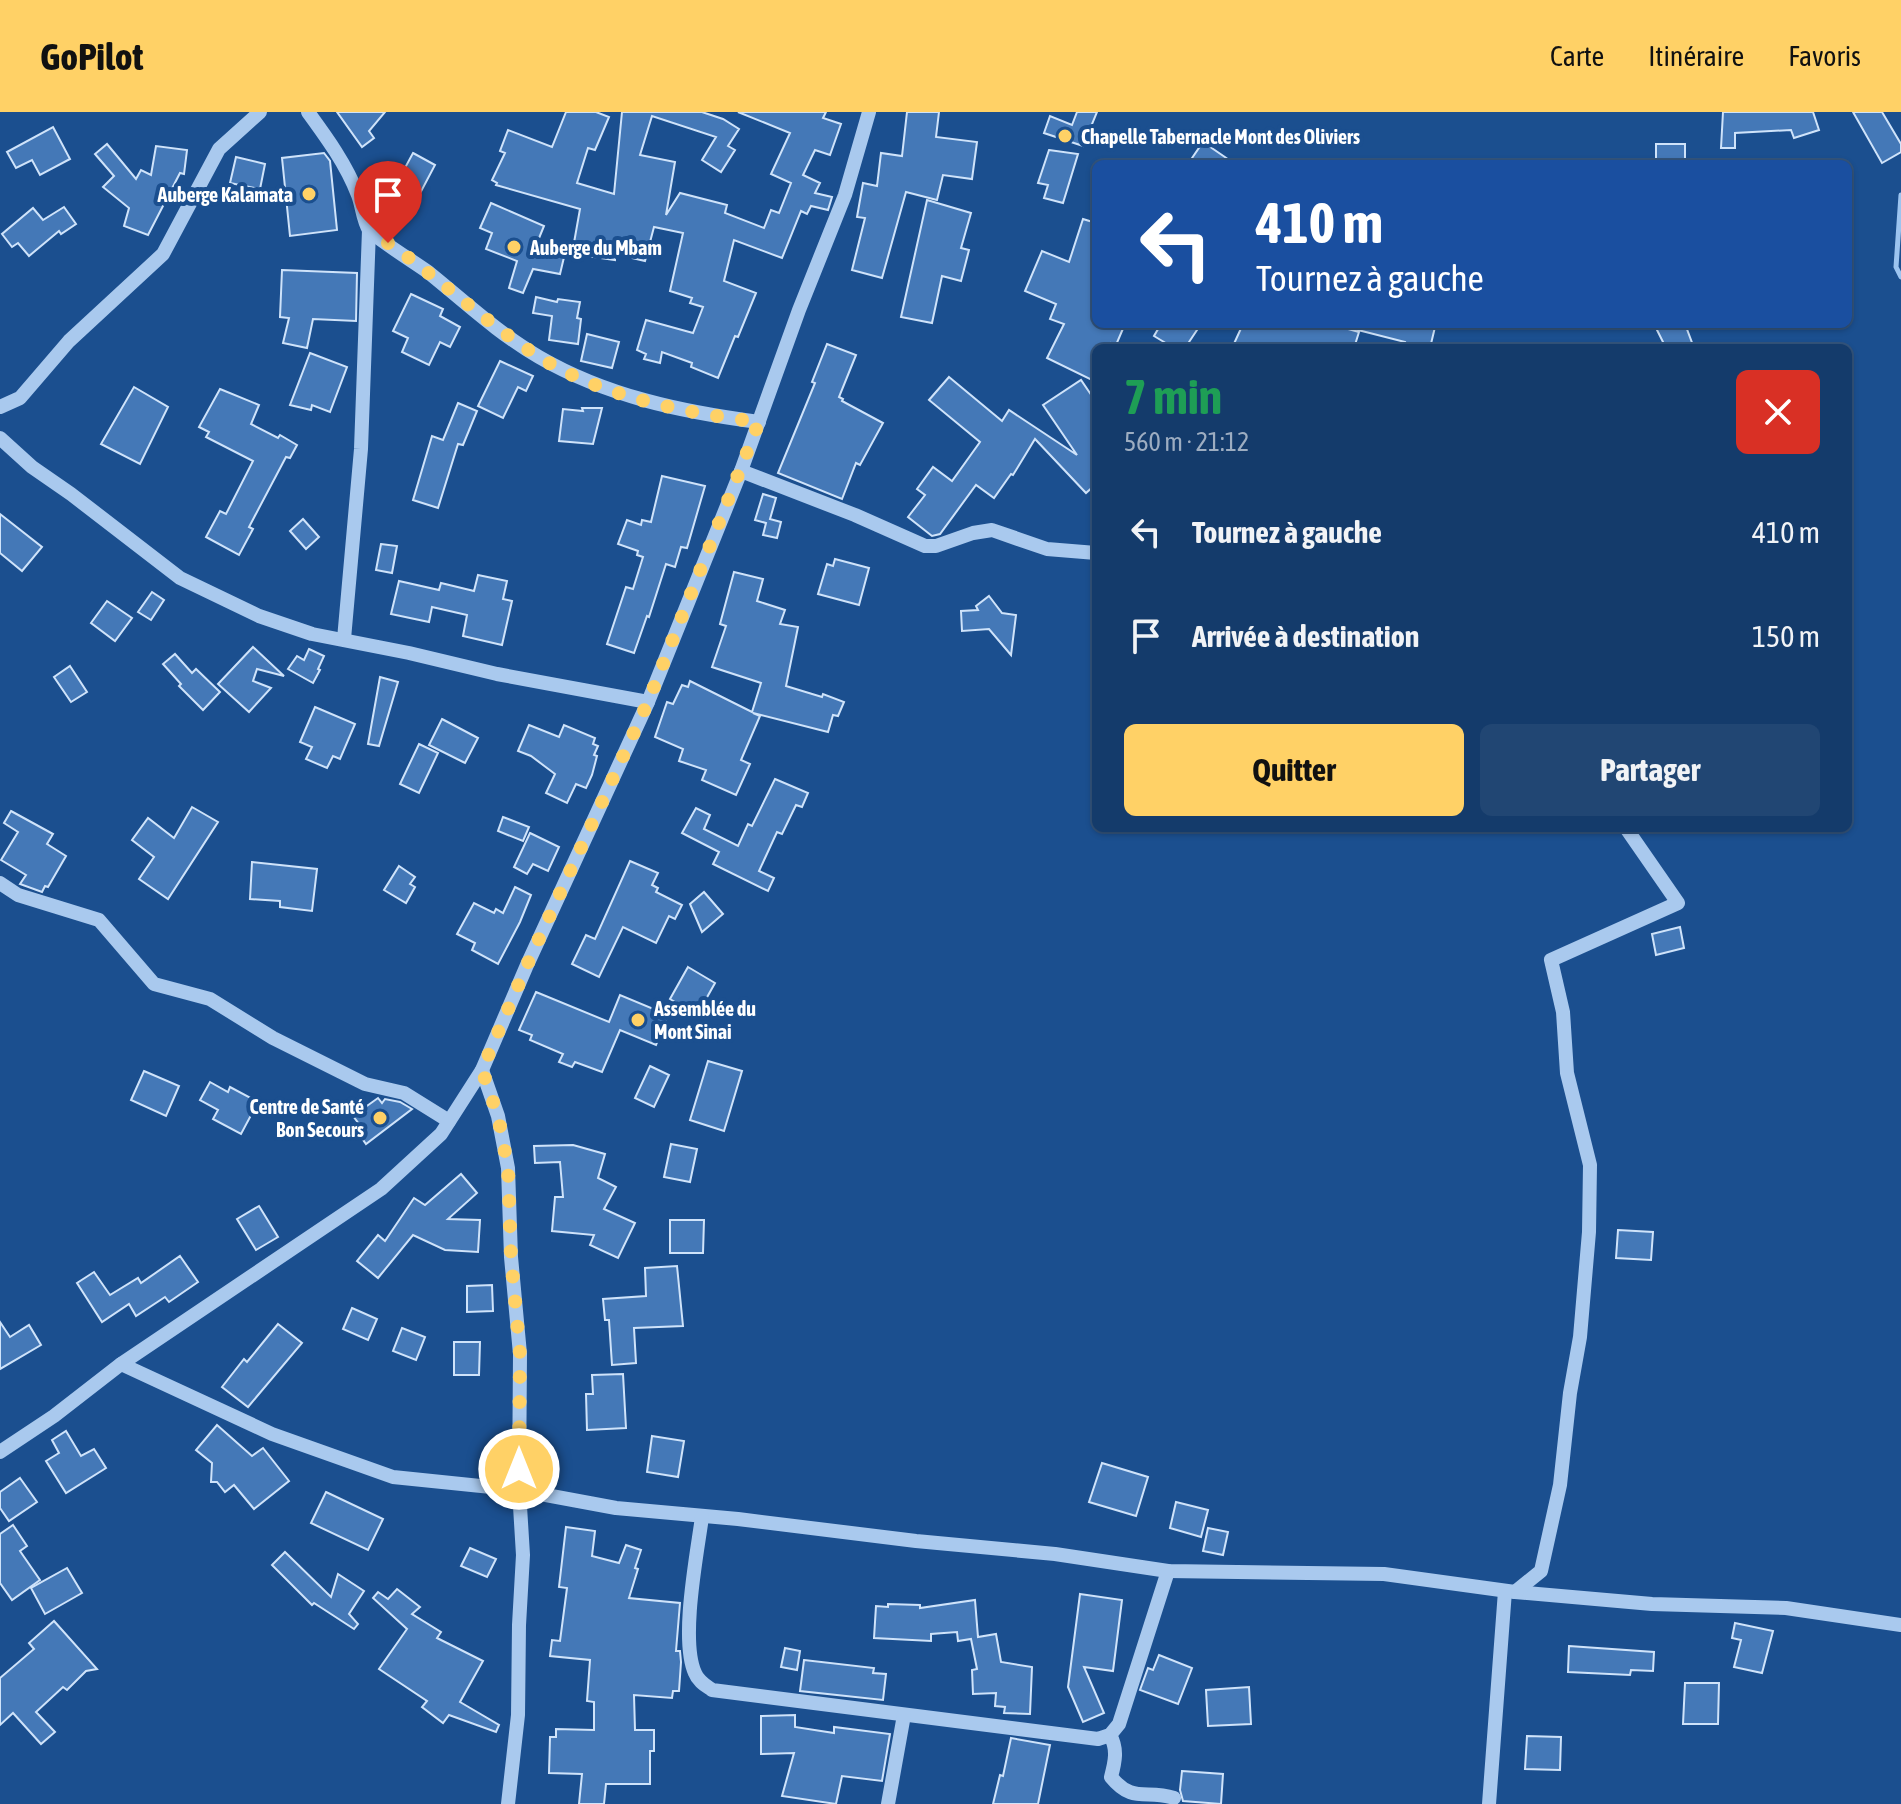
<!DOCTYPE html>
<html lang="fr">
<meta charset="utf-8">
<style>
:root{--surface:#143b6b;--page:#214673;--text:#f1f3f6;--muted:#9dadc1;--line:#33557e;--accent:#ffd166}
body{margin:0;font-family:"Asap Condensed",sans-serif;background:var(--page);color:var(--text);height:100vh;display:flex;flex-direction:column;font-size:30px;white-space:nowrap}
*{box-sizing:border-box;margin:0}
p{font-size:26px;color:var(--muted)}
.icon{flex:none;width:44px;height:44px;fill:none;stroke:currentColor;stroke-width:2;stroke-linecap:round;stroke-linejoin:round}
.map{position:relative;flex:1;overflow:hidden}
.side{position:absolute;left:1092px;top:232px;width:760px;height:488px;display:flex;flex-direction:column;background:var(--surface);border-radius:12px;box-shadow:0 2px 6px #0004,0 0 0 2px var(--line)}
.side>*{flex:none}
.hud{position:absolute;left:1092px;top:48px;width:760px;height:168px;border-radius:12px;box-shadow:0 2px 6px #0004,0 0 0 2px var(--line);background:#1a4fa0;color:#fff;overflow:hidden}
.pin{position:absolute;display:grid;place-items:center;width:68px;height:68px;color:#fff;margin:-82px -34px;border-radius:50% 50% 50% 0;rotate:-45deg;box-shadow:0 0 8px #0007}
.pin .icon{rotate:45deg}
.me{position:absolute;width:88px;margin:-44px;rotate:0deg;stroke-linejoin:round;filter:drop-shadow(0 0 6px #0008)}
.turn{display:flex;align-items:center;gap:28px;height:168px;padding:0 32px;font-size:36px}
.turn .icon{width:104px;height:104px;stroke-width:2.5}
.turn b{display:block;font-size:56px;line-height:68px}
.round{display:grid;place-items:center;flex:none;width:84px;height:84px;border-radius:12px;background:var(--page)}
.head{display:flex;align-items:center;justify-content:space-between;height:136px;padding:0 32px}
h1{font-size:48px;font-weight:700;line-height:60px;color:#1e9e55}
.action{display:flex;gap:16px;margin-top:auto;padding:16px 32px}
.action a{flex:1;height:92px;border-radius:12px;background:var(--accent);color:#111;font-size:32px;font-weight:700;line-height:92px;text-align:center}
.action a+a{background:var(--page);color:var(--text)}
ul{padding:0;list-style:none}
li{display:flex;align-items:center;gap:24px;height:104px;padding:0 32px}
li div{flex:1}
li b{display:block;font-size:30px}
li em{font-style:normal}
header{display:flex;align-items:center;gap:48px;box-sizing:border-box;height:112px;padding:0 40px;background:var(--accent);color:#111}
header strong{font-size:38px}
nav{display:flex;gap:44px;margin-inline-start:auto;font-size:28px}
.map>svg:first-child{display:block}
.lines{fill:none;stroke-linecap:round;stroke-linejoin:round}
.stream{stroke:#9cc4f0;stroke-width:5}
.building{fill:#4478b7;stroke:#cfe3fa;stroke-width:2}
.minor{stroke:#a9c9ee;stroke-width:14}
.route{stroke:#ffd166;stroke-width:14;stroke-dasharray:0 25.2}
.poi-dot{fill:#ffd166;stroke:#1b4f8f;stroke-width:3}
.labels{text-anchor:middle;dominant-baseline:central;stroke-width:8;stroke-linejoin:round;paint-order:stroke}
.poi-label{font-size:20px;font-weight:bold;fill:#fff;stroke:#1b4f8f;text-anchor:start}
</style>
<header>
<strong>GoPilot</strong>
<nav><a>Carte</a><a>Itinéraire</a><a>Favoris</a></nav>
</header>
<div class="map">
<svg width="1901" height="1692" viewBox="0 0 1901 1692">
<rect width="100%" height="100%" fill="#1b4f8f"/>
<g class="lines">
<path class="stream" d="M1901,83L1896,155L1901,165"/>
</g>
<g class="building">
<path d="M337,0H385L369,19L374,26L362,35Z"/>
<path d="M566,0H596L609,5L595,38L588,36L577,71L614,82L622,0H702L723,7L739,17L728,34L735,38L721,60L702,48L716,25L652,4L640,43L675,50L666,103L680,81L727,93L725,101L764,116L771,98L779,101L791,71L771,62L790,21L738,0H826L823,6L841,12L830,43L815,38L803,63L820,71L815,81L832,85L828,98L811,94L807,102L801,99L782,146L734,128L724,169L756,181L738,225L735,224L718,266L691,255L692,251L662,240L660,251L644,247L646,242L637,238L646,208L693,221L703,195L690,191L692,186L670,179L683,121L654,115L645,149L615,142V148L572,142L580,97L496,73L497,71L492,68L505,41L500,39L508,18L552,35Z"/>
<path d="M907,0H939L936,25L977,30L972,67L943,63L937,88L906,80L882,166L852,158L865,106L857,105L863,71L877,74L881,41L902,44Z"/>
<path d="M1077,0H1097L1083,34L1044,21L1050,4L1072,13Z"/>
<path d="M1723,0H1813L1819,18L1794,26L1791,18L1735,21V36H1721Z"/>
<path d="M1853,0H1882L1901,32V40L1882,51Z"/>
<path d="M53,15L70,47L40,63L32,48L16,56L7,40Z"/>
<path d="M1203,30L1235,52H1188Z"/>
<path d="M107,32L136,67L141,58L151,63L156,34L187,38L184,62L180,61L148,123L124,114L129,96L103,75L114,64L95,42Z"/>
<rect x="1656" y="32" width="29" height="20"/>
<path d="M1049,38L1078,42L1063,91L1044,86L1048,73L1038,71Z"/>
<path d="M324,41L330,49L337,118L290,124L282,46Z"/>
<path d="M413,41L435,53L416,89L393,78Z"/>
<path d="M236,45L265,52L260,77L230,71Z"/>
<path d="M927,88L971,101L961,136L969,138L961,169L942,164L932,211L901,205Z"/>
<path d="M491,91L544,114L537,131L543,133L541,137L565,141L560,162L533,157L523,181L509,176L517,149L486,137L492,121L480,116Z"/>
<path d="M64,95L76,112L61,122L59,119L29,144L18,131L12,135L2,122L33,96L43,108Z"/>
<path d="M1083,107L1096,111V212H1125L1116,233L1111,231L1109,236H1096V270L1047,246L1064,212L1050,207L1056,192L1025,179L1042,139L1069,150Z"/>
<path d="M282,158L357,161L356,209L313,207L307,236L283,231L289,206L280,205Z"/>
<path d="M411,182L443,197L440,204L460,215L450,235L440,230L429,253L402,240L408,226L393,219Z"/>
<path d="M536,185L557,190L558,187L580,190L577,206L581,207L578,232L549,228L552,204L533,201Z"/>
<path d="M1161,212H1201L1185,236H1174L1154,224Z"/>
<path d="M1243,212H1330L1359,220L1354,236H1232Z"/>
<path d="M1355,212H1421L1435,215L1430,236H1404L1405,230L1354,217Z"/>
<path d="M1654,212H1685L1694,236H1666Z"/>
<path d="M587,222L619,230L612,256L581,249Z"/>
<path d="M827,232L856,243L839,285L843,287L842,289L883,311L860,353L856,351L842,387L778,361L815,271L812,270Z"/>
<path d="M310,241L347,255L330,300L312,293L311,298L290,293Z"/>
<path d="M500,249L533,264L526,279L518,275L503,306L478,294Z"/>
<path d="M949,265L1002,309L1009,298L1077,343L1043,293L1081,268L1096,290V372L1086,381L1035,327L1013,363L1011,362L994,386L976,373L940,422L932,424L908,405L925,383L917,377L933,355L952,369L980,330L929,288Z"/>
<path d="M134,275L168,295L140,352L101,332Z"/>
<path d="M220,277L259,293L251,312L278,326L280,323L297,333L290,346L286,345L249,415L253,417L239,443L206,425L220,399L226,402L253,349L206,325L209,320L199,315Z"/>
<path d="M458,291L477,299L463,333L458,332L438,396L413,388L432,324L443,328Z"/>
<path d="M582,296H602L593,332L559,329L563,297L583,299Z"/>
<path d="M662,364L705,374L687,436L681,435L675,455L666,452L649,505L647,504L634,541L607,532L626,475L633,477L643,445L637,443L638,439L618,432L627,408L641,413L642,408L651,410Z"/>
<path d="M763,382L776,386L770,407L781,410L777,426L763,423L766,411L755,408Z"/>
<path d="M0,402L42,435L22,459L0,441Z"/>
<path d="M303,407L319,425L306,437L290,419Z"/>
<path d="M381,432L397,434L392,461L376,458Z"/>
<path d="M835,447L869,456L859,493L818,482L827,452L833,454Z"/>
<path d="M734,460L763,467L757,489L785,498L780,512L798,515L786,574L822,585L823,582L844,590L838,604L833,603L828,620L753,601L760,604L741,648L750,652L736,683L702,668L706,658L679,649L683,637L655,625L667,590L673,592L682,573L688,575L690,569L752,600L761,571L712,555L726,514L720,512Z"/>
<path d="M478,463L507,469L503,487L512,489L502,533L463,524L467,503L432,495L429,510L391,502L399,469L439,478L441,471L474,479Z"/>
<path d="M152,480L164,488L151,508L138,500Z"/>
<path d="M989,484L1002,501L1016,503L1011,543L989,517L962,519L961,499L978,498L976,494Z"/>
<path d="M107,489L132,506L115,529L91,511Z"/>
<path d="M253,535L284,564L257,557L253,569L271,576L249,600L218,572Z"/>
<path d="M309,537L324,544L318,557L320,558L313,571L288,557L297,544L304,548Z"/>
<path d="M175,542L192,561L196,557L220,580L203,598L179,574L181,572L163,552Z"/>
<path d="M70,554L87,580L71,590L54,565Z"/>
<path d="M380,565L398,570L379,634L368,632Z"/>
<path d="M315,595L355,612L340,647L333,644L327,656L306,647L312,635L300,630Z"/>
<path d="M442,607L478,626L465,651L429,633Z"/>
<path d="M529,613L559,625L564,613L595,626L593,632L598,634L594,643L597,644L592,663L586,676L576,672L567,691L546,681L555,662L531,644L518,639Z"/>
<path d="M419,632L438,641L419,681L400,672Z"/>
<path d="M775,667L808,681L802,695L796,693L782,722L777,720L759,759L774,766L768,779L713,752L719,740L682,721L696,696L710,703L704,717L738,734L748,712L752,714Z"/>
<path d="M192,695L218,710L168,787L139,767L154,745L132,728L148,706L174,726Z"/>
<path d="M11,699L53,722L47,732L66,744L48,775L45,774L42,780L20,772L26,763L1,748L18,720L4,711Z"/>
<path d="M503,705L529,715L523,729L498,719Z"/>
<path d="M530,721L559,735L548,759L533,752L527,762L514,755Z"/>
<path d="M630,749L658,761L652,773L658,776L656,780L682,793L675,807L669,804L656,831L623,815L599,865L572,852L586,823L595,827Z"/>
<path d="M252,750L317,757L312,799L280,795V789L250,787Z"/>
<path d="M399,754L415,765L410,772L415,775L406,791L384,778Z"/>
<path d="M515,775L531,783L520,810L498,852L472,838L475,831L457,822L474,791L494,801L496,797L503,801Z"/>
<path d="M704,780L723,802L702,820L690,792Z"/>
<path d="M1680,815L1684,836L1656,843L1652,822Z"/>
<path d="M688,855L715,871L697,903L670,887Z"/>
<path d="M536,880L609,910L620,883L668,903L656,933L620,918L602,960L575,950L572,955L559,950L563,942L530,928L532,923L519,918Z"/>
<path d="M708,949L742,959L724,1019L690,1008Z"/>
<path d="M650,954L669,963L654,995L635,986Z"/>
<path d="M144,959L179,974L166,1004L131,988Z"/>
<path d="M210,970L228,980L230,975L258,990L241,1022L213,1007L218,998L200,988Z"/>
<path d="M378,986L382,991L385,987L400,990L412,997L366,1032L354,1015L359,1012L353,1004Z"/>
<path d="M671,1032L697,1037L690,1070L664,1065Z"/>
<path d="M573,1033L605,1042L598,1066L616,1075L604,1097L635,1111L618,1146L590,1133L594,1123L552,1119L555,1085H563L560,1050L535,1051L534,1034Z"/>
<path d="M461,1062L477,1081L448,1107L480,1108L478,1140L445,1138L413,1123L378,1166L357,1149L378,1123L385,1129L414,1086L425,1093Z"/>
<path d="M259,1094L278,1125L256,1138L237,1107Z"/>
<path d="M670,1108H704L703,1141H670Z"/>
<path d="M1618,1118L1653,1120L1651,1148L1616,1146Z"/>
<path d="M180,1144L198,1170L169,1190L165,1185L136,1204L129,1192L102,1210L77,1171L94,1160L110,1183L138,1166L141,1171Z"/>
<path d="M677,1154L683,1214L634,1216L636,1251L612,1253L609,1208H605L603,1187L646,1184L645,1156Z"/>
<path d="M492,1173L493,1199L467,1200V1174Z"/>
<path d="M352,1196L377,1207L368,1228L343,1217Z"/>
<path d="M0,1210L10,1225L29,1213L41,1233L0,1257Z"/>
<path d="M278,1212L302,1231L248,1295L222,1275L244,1247L247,1250Z"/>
<path d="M402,1216L425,1225L416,1248L393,1239Z"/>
<path d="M454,1230H480L479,1263H454Z"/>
<path d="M623,1262L626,1316L587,1318L586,1282H593L592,1263Z"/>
<path d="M217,1313L252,1344L263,1336L289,1369L254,1397L234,1373L225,1380L217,1370H211L212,1351L196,1338Z"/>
<path d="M66,1319L81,1344L94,1337L106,1356L66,1381L46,1349L59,1341L52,1328Z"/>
<path d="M652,1324L684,1329L678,1365L647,1360Z"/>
<path d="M1102,1351L1148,1365L1136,1404L1089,1390Z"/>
<path d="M20,1366L37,1390L9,1409L0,1396V1380Z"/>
<path d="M326,1380L383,1407L368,1438L311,1411Z"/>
<path d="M1176,1390L1208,1398L1201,1425L1170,1416Z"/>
<path d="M13,1413L27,1434L20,1439L40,1468L12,1488L0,1471V1422Z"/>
<path d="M566,1415L595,1419L592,1444L619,1451L626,1433L641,1438L635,1456L638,1457L629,1486L680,1491L676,1539H680L681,1550L679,1579H673L672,1586L634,1583L635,1618H654V1639H650V1672H606L604,1692H579L582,1662L549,1661L550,1625H556V1617L594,1618V1590L587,1589L590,1548L550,1544L552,1528L560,1529L567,1476L559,1475Z"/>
<path d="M1208,1416L1228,1420L1223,1443L1203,1439Z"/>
<path d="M470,1436L496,1447L487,1465L461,1454Z"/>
<path d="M285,1440L331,1485L338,1462L364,1479L349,1502L358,1512L354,1517L314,1491L312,1493L272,1453Z"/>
<path d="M67,1456L82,1481L45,1502L31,1476Z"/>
<path d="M397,1477L420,1495L412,1502L441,1520L437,1526L483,1549L460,1590L499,1613L496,1620L449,1603L443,1611L422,1595L427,1589L379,1557L407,1517L373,1486L378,1480L388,1487Z"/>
<path d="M1080,1482L1122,1488L1113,1559L1084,1555L1104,1601L1083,1610L1068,1575Z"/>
<path d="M975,1488L978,1525L996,1522L1001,1550L1032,1555L1030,1602L1004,1601L1005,1595L995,1594L996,1581L973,1582L972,1558L977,1557L971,1527L958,1529L957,1520L931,1522V1529L874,1526L876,1494L888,1495V1492L920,1493V1496Z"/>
<path d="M54,1509L97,1557L86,1559L67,1578L63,1575L36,1600L55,1620L41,1632L13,1601L0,1613V1566L34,1537L29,1531Z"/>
<path d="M1735,1511L1773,1519L1762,1561L1734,1555L1741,1528L1732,1526Z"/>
<path d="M1569,1534L1654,1540L1653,1559L1631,1558L1630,1563L1568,1560Z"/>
<path d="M785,1536L800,1539L797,1558L781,1555Z"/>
<path d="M1159,1543L1192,1556L1178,1592L1140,1578L1148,1556L1153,1558Z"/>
<path d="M804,1548L874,1556L873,1561L886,1562L883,1588L800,1579Z"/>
<path d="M1685,1571H1719L1718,1612H1683Z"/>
<path d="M1249,1575L1251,1612L1208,1614L1206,1578Z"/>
<path d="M795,1603V1615L834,1621V1615L890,1622L882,1669L842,1664L836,1692L782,1684L794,1641L761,1642V1604Z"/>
<path d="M1527,1624L1561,1625L1560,1658L1525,1657Z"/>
<path d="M1011,1626L1050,1633L1038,1692H993L1000,1663L1003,1664Z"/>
<path d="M1182,1659L1223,1662L1221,1692L1183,1689L1180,1678Z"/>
</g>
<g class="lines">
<g class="minor">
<path d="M308,0C327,26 346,52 358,83C362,93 363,109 369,118C374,125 417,152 428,160C464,189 499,222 539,245C606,284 682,300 759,310"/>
<path d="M0,295L20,286L69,229L163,142L219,37L260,0"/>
<path d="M0,326L32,355L71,382L180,466L259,504L312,522L409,541L497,562L648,590"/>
<path d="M741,359L855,403L925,434H936L973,421L992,418L1047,437L1096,441"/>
<path d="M344,527L361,337L369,118"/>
<path d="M0,771L18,783L99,808L154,872L210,887L273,926L365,972L404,981L449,1009"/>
<path d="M482,958L498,1004L508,1056L511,1145L520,1242L519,1378L523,1443L519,1513L518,1603L508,1692"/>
<path d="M121,1252L272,1322L393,1365L519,1378L616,1396L738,1407L916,1429L1055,1442L1168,1459L1384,1462L1515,1480L1652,1492L1786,1496L1901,1513"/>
<path d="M0,1340L54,1304L121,1252L381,1077L441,1022L482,958L527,853L648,590L741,359L799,198L845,83L869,0"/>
<path d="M702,1405C697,1442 680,1528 695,1561C698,1569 705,1573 712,1578L1098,1627L1110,1623L1119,1612L1168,1459"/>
<path d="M1515,1480L1541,1459L1560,1373L1570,1281L1580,1225L1589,1120L1590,1053L1567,961L1563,900L1551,848L1678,791L1626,716"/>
<path d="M1110,1623C1118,1637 1115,1650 1111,1665C1133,1692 1146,1677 1174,1686"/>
<path d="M888,1692L904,1603"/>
<path d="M1489,1692L1505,1479"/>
</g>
</g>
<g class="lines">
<path class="route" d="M388,131C439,166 484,209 536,243C601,285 682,300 759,310L648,590L527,853L482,958L498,1004L508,1056L511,1145L520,1242L519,1357"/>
</g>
<g class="poi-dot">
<circle cx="1065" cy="24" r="8"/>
<circle cx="309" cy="82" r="8"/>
<circle cx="514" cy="135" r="8"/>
<circle cx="638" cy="908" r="8"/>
<circle cx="380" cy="1006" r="8"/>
</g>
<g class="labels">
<g class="poi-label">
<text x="1081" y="24">Chapelle Tabernacle Mont des Oliviers</text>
<text x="293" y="82" text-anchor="end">Auberge Kalamata</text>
<text x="530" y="135">Auberge du Mbam</text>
<text x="654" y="896">Assemblée du<tspan x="654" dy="23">Mont Sinai</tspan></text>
<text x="364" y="994" text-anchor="end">Centre de Santé<tspan x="364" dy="23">Bon Secours</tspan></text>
</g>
</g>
</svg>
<div class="pin" style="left:388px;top:131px;background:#d93025"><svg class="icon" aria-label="arrive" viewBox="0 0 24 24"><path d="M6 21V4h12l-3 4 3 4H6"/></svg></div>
<svg class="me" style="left:519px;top:1357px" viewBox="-20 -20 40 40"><circle r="17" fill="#ffd166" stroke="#fff" stroke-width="3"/><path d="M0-11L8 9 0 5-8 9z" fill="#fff"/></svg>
<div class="hud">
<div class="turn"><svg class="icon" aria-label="left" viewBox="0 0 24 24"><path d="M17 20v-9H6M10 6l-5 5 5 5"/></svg><div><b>410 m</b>Tournez à gauche</div></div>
</div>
<section class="side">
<div class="head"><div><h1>7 min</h1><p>560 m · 21:12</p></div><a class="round" style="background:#d93025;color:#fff"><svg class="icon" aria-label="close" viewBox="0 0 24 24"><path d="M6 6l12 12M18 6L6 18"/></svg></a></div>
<ul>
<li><svg class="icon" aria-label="left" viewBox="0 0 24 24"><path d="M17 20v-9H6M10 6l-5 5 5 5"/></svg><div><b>Tournez à gauche</b></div><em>410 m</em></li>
<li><svg class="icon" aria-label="arrive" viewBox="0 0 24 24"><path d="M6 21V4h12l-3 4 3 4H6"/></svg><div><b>Arrivée à destination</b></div><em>150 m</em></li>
</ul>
<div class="action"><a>Quitter</a><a>Partager</a></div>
</section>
</div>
